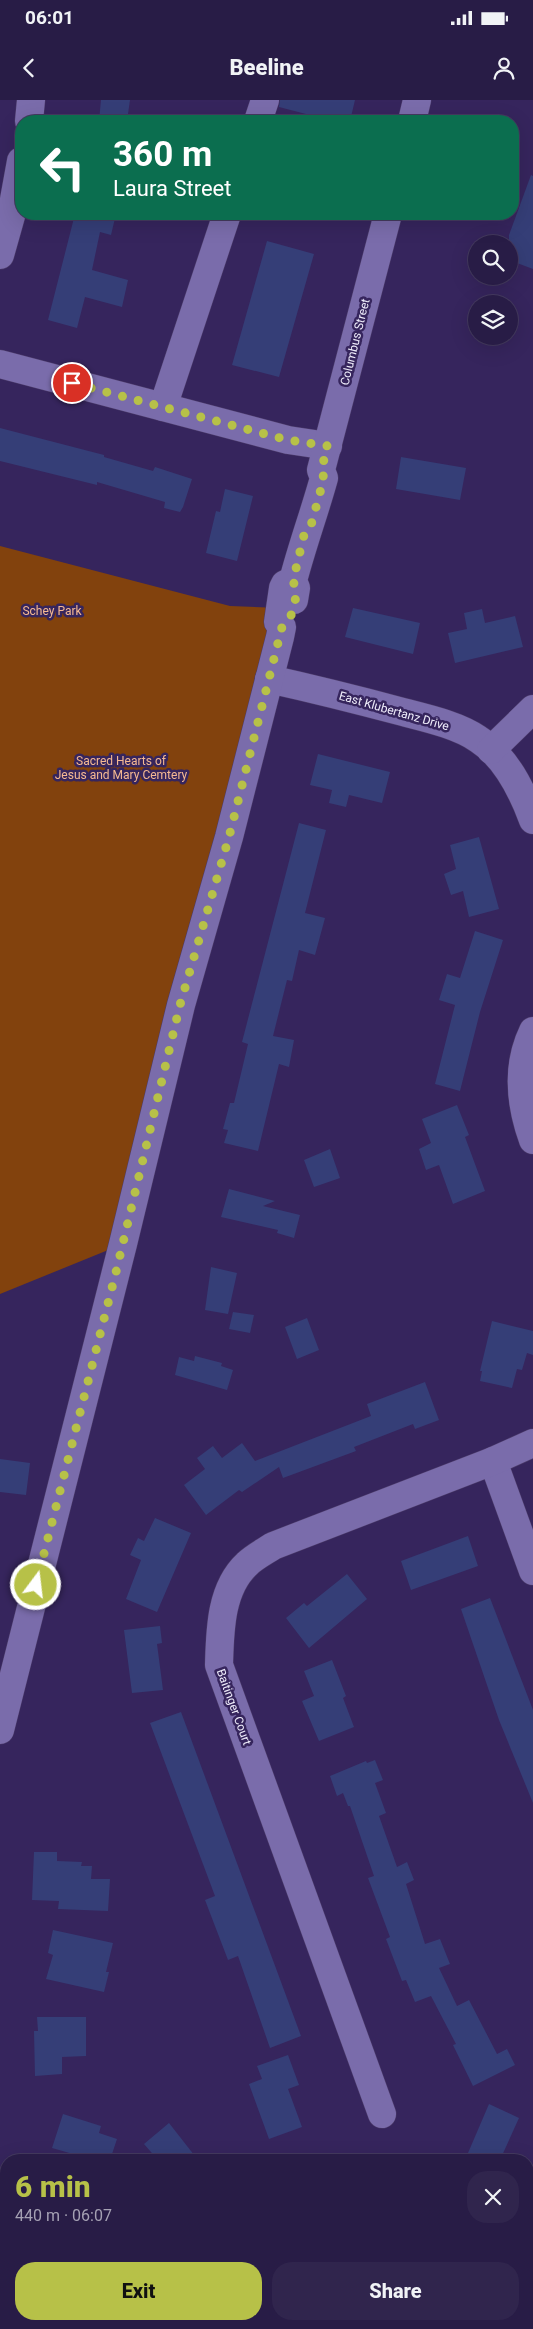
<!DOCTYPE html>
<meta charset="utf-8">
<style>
:root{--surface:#281c46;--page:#30254d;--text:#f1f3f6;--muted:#a5a1b3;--line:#443a5f;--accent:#b7c148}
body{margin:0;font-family:Roboto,sans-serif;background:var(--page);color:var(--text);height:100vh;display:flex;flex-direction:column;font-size:19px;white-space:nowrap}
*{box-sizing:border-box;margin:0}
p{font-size:16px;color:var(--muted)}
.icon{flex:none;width:28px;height:28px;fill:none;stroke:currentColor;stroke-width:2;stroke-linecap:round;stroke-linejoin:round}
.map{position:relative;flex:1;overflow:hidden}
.sheet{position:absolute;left:0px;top:2054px;width:534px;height:176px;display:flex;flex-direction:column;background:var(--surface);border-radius:20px 20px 0 0;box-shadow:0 5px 20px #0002,0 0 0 1px var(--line)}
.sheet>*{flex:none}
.banner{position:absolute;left:15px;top:15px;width:504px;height:105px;border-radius:20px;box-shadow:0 5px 20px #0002,0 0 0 1px var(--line);background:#0b6e4f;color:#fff;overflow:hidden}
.tools{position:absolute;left:468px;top:135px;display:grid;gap:10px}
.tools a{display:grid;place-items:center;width:50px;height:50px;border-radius:50%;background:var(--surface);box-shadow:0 5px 20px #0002,0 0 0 1px var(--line);font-size:25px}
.pin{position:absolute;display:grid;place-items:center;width:42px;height:42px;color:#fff;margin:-21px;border:2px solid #fff;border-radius:50%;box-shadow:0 1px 5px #0007}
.me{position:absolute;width:55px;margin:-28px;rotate:15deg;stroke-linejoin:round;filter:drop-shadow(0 0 4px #0008)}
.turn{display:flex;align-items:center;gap:18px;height:105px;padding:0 15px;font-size:22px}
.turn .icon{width:65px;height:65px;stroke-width:2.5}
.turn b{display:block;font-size:35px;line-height:42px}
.round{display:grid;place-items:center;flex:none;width:52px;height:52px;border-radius:20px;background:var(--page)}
.summary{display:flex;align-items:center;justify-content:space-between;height:85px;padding:0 15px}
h1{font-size:30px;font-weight:800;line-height:38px;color:var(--accent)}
.button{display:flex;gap:10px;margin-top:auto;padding:10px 15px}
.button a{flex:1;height:58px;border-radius:20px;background:var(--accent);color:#111;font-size:20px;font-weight:800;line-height:58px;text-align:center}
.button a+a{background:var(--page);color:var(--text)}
.status{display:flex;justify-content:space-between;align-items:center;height:35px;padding:0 25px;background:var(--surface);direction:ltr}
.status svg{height:14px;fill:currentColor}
header{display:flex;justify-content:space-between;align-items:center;height:65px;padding:0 15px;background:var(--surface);font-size:22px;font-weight:800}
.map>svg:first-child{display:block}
.green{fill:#82420d}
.building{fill:#353e77}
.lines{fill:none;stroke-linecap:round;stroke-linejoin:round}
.minor-casing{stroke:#4c3c6a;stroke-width:29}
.minor{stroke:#7a6cab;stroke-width:28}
.route{stroke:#b7c148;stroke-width:9;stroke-dasharray:0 16.2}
.labels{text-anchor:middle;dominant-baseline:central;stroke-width:5;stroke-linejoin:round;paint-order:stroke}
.street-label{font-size:12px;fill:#efedfb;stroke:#36255d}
.park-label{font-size:12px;fill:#f5b992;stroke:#36255d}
</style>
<div class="status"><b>06:01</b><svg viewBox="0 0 49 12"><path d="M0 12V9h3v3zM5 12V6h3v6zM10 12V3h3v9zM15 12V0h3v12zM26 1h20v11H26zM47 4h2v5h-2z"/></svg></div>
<header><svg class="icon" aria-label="back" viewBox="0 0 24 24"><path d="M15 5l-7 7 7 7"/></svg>Beeline<svg class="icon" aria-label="person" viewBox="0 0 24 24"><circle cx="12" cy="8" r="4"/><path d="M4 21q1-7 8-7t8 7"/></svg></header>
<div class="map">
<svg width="533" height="2229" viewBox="0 0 533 2229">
<rect width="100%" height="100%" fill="#36255d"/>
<path class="green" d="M0,446L230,506L280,508L123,1144L0,1194Z"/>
<g class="building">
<path d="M101,0H130L127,21H99Z"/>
<path d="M280,0H355L350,21H333L279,7Z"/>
<path d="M531,75L533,76V169L509,160V135Z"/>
<path d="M75,114H116L111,135L100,132L92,170L128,180L122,207L85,197L77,228L48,220Z"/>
<path d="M267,141L314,154L279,277L232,265Z"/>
<path d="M0,328L104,355V357L153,371L155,367L192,379L183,407L180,412L164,408L165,402L97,382V385L0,361Z"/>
<path d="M401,357L466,368L460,400L396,389Z"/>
<path d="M225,389L253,396L237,461L206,453L216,411L220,412Z"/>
<path d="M353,508L420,523L413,554L345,537Z"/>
<path d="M482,509L485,523L515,516L523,547L455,563L448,533L467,529L464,513Z"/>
<path d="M318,654L390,672L382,703L349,695L346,707L329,703L332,690L310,685Z"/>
<path d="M299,723L326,730L305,813L325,818L315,855L299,850L292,881L287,880L273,936L294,940L289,967L279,964L258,1051L224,1043L228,1030L223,1029L230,1003H234L248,944L242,942Z"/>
<path d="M479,737L499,809L469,817L463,791L451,795L444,774L456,769L450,745Z"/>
<path d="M475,831L503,840L480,912L460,991L435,984L455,905L439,900L447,874L460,878Z"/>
<path d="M457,1005L469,1035L465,1037L485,1091L453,1104L439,1065L426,1070L419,1049L431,1043L422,1019Z"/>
<path d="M330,1049L340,1078L314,1087L304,1060Z"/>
<path d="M229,1089L275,1101L263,1106L300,1115L294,1138L277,1133L278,1130L221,1117Z"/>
<path d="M211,1167L237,1173L228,1214L205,1210Z"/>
<path d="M233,1212L254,1215L250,1233L229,1229Z"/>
<path d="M307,1218L319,1250L297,1259L285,1227Z"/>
<path d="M492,1221L533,1231V1255L527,1253L522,1270L517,1269L512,1288L480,1281L482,1271H480Z"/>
<path d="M195,1256L222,1263L221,1266L233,1270L227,1290L175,1275L179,1257L194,1261Z"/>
<path d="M425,1282L439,1320L415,1329L413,1324L354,1347L356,1351L283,1378L279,1367L242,1392L239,1390L206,1415L184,1385L205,1369L197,1358L213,1346L222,1358L242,1343L255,1361L371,1316L367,1304Z"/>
<path d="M0,1359L30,1363L26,1395L0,1392Z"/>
<path d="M155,1418L191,1433L157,1512L126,1499L141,1460L130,1455L138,1438L144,1441Z"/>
<path d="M468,1436L478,1466L411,1490L401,1461Z"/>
<path d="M347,1474L367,1499L309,1548L286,1518L304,1503L307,1506Z"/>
<path d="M490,1498L533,1610V1703L499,1620L461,1509Z"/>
<path d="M160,1526L162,1543L157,1544L163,1590L132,1593L124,1530Z"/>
<path d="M332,1560L346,1596L343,1598L354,1627L319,1641L302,1601L314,1596L304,1571Z"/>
<path d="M181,1612L301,1936L270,1948L238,1856L228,1860L205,1800L215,1796L150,1623Z"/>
<path d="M375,1660L383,1680L375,1683L386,1713L379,1716L397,1767L407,1762L414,1780L406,1784L425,1844L440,1839L450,1864L439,1868L457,1906L469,1900L497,1954L507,1949L515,1965L473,1986L453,1945L456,1944L431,1896L415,1902L406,1880L402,1881L386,1839L390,1837L368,1778L374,1776L350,1706H348L343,1693L337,1696L330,1676L366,1661L367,1663Z"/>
<path d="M34,1752H57V1761L82,1762L81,1766H92L91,1779H110L108,1811L58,1809L59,1801L32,1800Z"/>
<path d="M53,1830L113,1843L106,1872H109L104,1892L46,1879L53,1855L48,1853Z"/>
<path d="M37,1917H86V1956L62,1957V1974L35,1976L34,1931H38Z"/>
<path d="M288,1955L299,1985L288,1989L302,2027L269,2039L249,1984L262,1979L257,1966Z"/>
<path d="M489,2004L519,2018L500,2060H465Z"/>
<path d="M63,2014L101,2026L99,2033L117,2039L110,2060H94L52,2048Z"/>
<path d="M169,2023L198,2060H158L144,2044Z"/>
</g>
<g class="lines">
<defs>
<g id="minor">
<path d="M29,21L31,0"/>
<path d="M258,21L265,0"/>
<path d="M412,21L417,0"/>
<path d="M0,155L11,116L21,61"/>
<path d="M0,264L288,340L328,346"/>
<path d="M163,307L227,114"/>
<path d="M294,500L296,488L293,481C302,446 314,414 324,378L321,370L388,114"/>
<path d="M269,579C314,589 358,600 403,612C426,618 458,625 478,639C506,657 522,690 533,720"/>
<path d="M491,650L533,609"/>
<path d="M533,931C516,966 520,1004 533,1040"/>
<path d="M493,1361L533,1471"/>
<path d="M0,1630L123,1144L181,905L229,737L280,537L282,527L278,522L283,488L285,484L293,481"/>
<path d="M382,2014L219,1565C220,1532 220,1489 247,1464C254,1457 264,1452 273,1446L493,1361L533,1343"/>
<path d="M0,2131L6,2132"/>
</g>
</defs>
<use href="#minor" class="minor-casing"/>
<use href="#minor" class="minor"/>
</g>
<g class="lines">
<path class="route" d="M36,1485L116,1172L180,905L229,737L282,527C294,518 299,495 293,481L304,435L310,429L324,378L321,370L328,346L288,340L72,283"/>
</g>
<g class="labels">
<g class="street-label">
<text transform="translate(355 242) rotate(-76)">Columbus Street</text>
<text transform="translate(394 611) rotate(16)">East Klubertanz Drive</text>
<text transform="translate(234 1607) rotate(70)">Baitinger Court</text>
</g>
<g class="park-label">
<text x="52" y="511">Schey Park</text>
<text x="121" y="661">Sacred Hearts of<tspan x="121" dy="14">Jesus and Mary Cemtery</tspan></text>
</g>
</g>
</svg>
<div class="tools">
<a><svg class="icon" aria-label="search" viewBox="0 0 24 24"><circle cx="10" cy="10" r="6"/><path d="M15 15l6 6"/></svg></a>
<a><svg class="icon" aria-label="layers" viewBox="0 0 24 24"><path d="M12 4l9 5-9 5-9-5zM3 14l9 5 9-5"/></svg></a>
</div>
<div class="pin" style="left:72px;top:283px;background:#d93025"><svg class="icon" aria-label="arrive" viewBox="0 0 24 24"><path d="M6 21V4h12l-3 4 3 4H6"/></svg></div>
<svg class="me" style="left:36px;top:1485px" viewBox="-20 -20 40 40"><circle r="17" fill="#b7c148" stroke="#fff" stroke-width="3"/><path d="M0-11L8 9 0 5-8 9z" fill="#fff"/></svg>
<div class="banner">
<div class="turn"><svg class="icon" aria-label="left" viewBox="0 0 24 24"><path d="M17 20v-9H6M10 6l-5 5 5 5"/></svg><div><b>360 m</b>Laura Street</div></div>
</div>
<section class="sheet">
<div class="summary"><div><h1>6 min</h1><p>440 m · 06:07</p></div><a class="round"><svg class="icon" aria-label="close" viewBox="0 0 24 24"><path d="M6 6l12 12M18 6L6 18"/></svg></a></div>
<div class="button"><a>Exit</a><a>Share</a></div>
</section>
</div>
